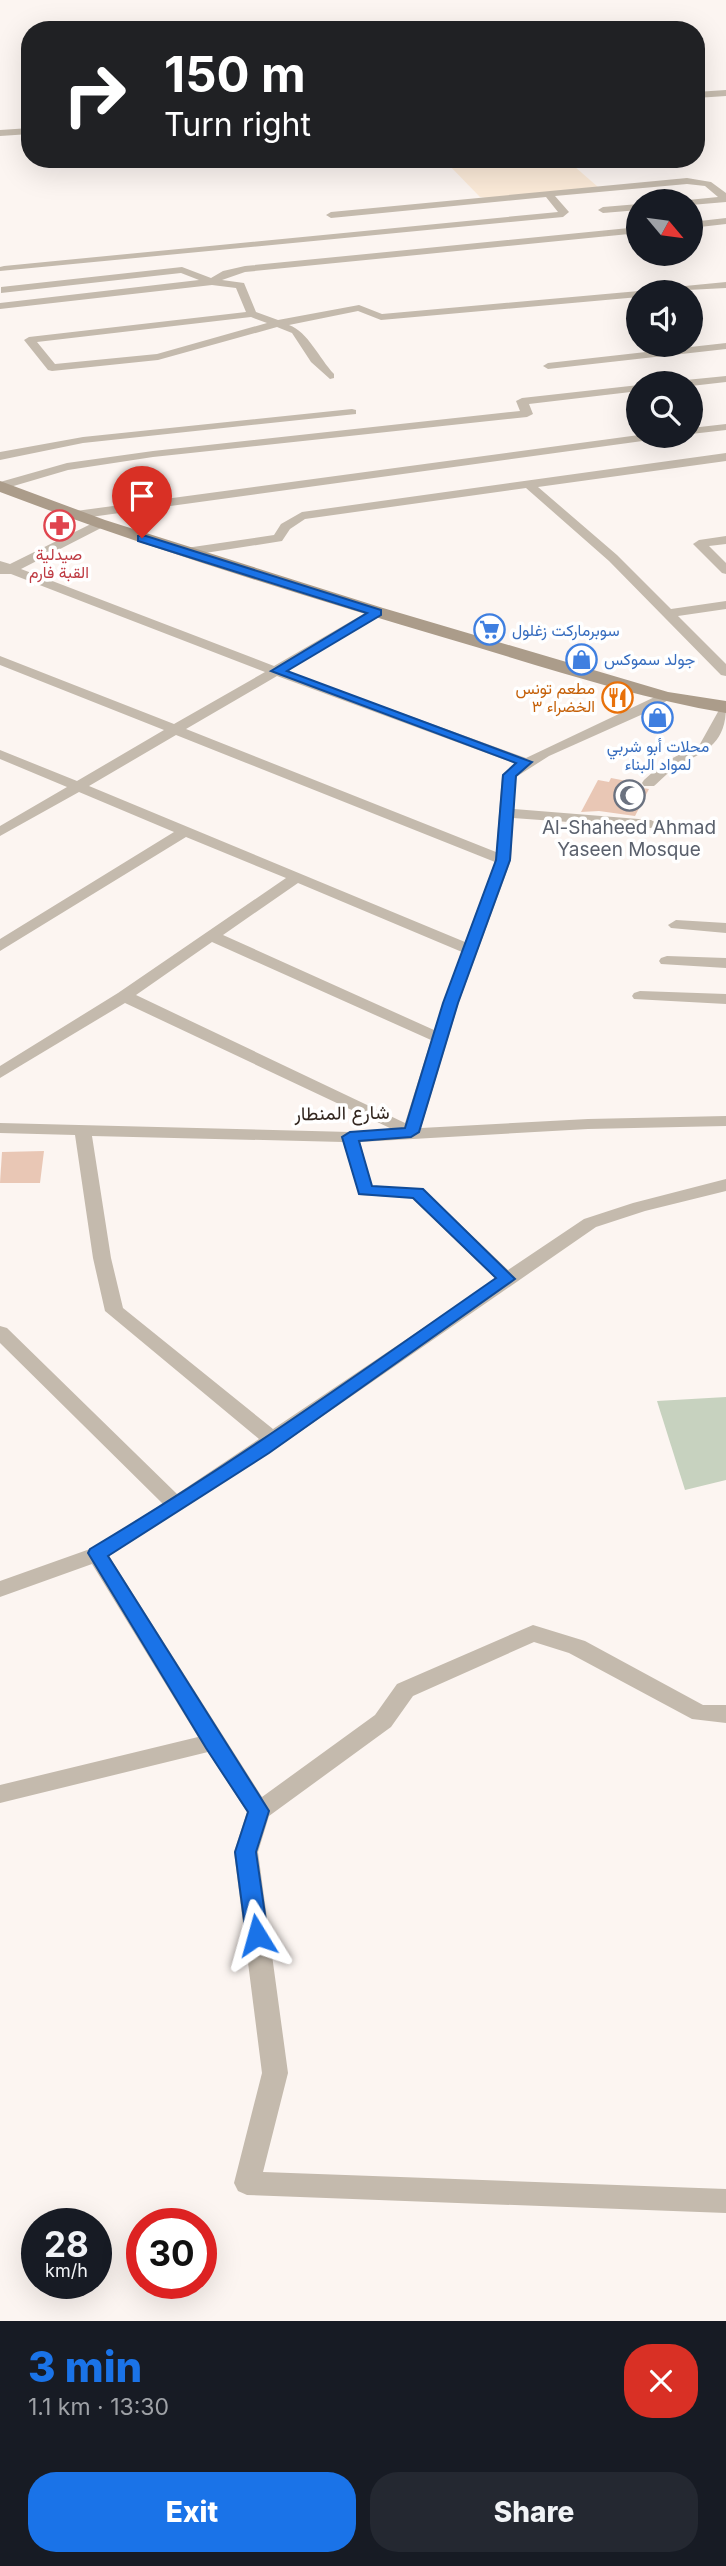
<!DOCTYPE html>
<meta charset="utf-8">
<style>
:root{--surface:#171b24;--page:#242831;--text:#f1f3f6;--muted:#9ea1a6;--accent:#1a73e8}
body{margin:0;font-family:Inter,Vazirmatn,sans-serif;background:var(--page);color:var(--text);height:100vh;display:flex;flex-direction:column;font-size:26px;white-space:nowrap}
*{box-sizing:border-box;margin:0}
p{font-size:23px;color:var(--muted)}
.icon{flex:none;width:38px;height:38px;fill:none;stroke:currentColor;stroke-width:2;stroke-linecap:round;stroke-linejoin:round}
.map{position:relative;height:2321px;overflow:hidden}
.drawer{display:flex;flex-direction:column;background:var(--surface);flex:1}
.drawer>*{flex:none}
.top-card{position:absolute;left:21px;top:21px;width:684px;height:147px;border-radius:28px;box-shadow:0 7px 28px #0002;background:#202124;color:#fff;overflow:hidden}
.needle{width:46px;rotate:119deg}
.fabs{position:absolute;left:626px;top:189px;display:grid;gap:14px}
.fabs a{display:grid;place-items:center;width:77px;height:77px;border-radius:50%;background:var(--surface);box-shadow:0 7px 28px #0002;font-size:35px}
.speed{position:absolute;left:21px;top:2208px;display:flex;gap:14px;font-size:35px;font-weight:700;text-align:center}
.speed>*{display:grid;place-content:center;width:91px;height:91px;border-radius:50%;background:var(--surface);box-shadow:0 7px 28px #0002;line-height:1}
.speed small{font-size:18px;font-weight:400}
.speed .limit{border:10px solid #d22;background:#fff;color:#111}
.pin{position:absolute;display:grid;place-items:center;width:60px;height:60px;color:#fff;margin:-72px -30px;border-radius:50% 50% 50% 0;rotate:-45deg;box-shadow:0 0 7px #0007}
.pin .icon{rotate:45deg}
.me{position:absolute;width:77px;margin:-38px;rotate:352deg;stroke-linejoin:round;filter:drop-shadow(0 0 5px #0008)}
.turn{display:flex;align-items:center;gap:24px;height:147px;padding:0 28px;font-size:32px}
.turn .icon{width:91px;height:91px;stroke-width:2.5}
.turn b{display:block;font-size:49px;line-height:60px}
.round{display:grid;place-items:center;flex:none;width:74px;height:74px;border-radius:28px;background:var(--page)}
.headline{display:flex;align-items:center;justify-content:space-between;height:119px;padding:0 28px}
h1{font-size:42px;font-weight:800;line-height:52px;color:var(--accent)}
.action{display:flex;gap:14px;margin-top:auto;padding:14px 28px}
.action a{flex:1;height:80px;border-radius:28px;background:var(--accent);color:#fff;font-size:28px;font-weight:800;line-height:80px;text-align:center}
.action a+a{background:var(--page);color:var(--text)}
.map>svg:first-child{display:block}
.education{fill:#fbead8}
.green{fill:#c7d2bf}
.building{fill:#e9c7b5}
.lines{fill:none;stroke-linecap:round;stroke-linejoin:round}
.street{fill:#c4baad;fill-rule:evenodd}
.secondary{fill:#ab9c8a;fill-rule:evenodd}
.route{fill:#1a73e8;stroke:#114b97;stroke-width:2}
.labels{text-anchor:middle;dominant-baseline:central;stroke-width:7;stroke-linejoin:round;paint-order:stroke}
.far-health-label{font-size:16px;fill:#be3a42;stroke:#fff}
.far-shop-label{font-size:16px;fill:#366cbe;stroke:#fff;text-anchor:start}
.far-food-label{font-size:16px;fill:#c56008;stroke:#fff;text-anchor:end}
.worship-label{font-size:19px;fill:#5b616d;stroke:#fff}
.street-label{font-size:19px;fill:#332720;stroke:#fff}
</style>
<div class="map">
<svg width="726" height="2321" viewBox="0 0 726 2321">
<rect width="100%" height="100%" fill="#fcf5f1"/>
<path class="education" d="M443,159H566L598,187L486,198L480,197Z"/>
<path class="green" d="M726,1397V1480L685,1490L657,1401Z"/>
<g class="building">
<path d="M611,778L632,782L630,786L649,789L635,816L599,811L581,812L598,780L609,782Z"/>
<path d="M44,1151L40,1183H0L2,1152Z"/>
</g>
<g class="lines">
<g class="street">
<path d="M726,90V96L696,98V92Z"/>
<path d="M30,128V134L0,136V130Z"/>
<path d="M687,178L711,182L726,193V202L691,205V201L688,200L718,197L705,186L687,184L555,196L569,212L563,217L0,271V267L4,266L558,212L546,197L331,218L326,215L331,212Z"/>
<path d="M639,204V210L603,213L598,210L603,207Z"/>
<path d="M726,218V224L691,228V222Z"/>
<path d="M639,227V233L245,272L222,280L244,283L256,312L278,320L359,305L382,314L639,291L643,292H639V297L381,320L358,311L289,325C308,332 319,358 334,374V378L330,379L311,362L292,333L277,327L158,360L52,371L48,370L24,340L29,337L246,312L236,288L212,285L0,309V303L199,280L181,273L1,293V287L182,267L211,278L223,271L245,266ZM251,317L267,323L157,354L55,364L37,342Z"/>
<path d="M726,282V288L649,292L654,289Z"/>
<path d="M726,343V349L548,369L543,366L548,363Z"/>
<path d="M726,376V382L691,386V383H680L686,380Z"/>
<path d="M639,385V391L529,404L533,414L527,417L153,457L68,470L0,490V482L67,463L153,451L520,411L516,401L522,398Z"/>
<path d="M352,409L356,410V414L83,443L0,460V452L83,437Z"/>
<path d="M726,424V430L691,434V428Z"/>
<path d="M639,435L663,436L657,439L76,519L70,515L76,511Z"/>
<path d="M726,453V461L538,487L617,555L671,609L726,601V609L678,616L726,664V676L721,675L609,561L526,488L305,519L290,529L282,541L186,556L180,552L186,548L274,535L281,524L302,512Z"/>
<path d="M99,520L105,524L103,527L21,569L274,666L372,609H382V615L286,671L526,758L661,694L666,693L673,697L652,710L549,756L516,777L514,809L651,820L658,824L651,828L513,818L511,860L459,1002L421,1128L588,1119L726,1116V1126L588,1129L360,1142L372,1186L423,1189L508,1270L584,1219L633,1203L726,1179V1191L645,1211L596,1227L281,1445L109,1556L262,1797L375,1715L397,1684L533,1625L585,1641L703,1705H726V1723L692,1719L569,1653L534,1642L413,1696L391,1727L269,1816L258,1852L288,2073L263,2172L726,2189V2213L247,2195L238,2191L234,2183L262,2073L234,1852L247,1812L208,1752L0,1803V1785L198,1737L92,1564L0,1597V1581L90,1549L163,1504L0,1343V1326L7,1328L177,1494L259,1439L105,1311L93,1258L75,1135L0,1133V1123L350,1132L392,1129L125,1003L0,1078V1066L118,993L286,878L186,837L0,951V939L174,832L79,792L0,836V826L67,787L0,759V750L77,781L164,730L0,665V656L174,724L265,672L11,574H0V561L10,564ZM277,676L516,764L502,775L496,852L186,729ZM176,735L495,862L465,942L89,786ZM298,883L462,952L434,1030L223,935ZM212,942L431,1040L405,1123L136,995ZM92,1136L343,1142L359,1195L412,1198L496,1279L273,1429L123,1308L111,1258Z"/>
<path d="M726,536V544L709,546L726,563V574L722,573L693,544L699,540Z"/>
<path d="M726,706C726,745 705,751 676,767C668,772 661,780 654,786H644L642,783L644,780L663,763L700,744L719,710Z"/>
<path d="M676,920L726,923V933L671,928L668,925Z"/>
<path d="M667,956L726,958V968L661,964L659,961L661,958Z"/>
<path d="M640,991L726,994V1004L634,999L632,996L634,993Z"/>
</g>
<path class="secondary" d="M0,481L105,520L383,608L668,692L726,701V713C632,697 541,666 449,639C298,594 147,548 0,492Z"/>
</g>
<path class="route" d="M138,536H146L381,610V615L287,671L532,762L516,776L510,860L458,1003L419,1132L411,1137L359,1141L372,1186L423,1189L515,1279L269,1453L108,1556L269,1811L256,1852L268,1935L265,1941L257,1944L249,1941L246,1935L235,1852L248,1812L206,1748L88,1553L90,1549C230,1466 362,1371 496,1278L413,1198L359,1194L342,1137L350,1132L405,1128L443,1003L496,860L503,775L516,763L271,671L367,613L138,541Z"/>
<defs>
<symbol id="pharmacy-ring" viewBox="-11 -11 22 22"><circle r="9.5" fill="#fff" stroke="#e0444e" stroke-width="1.5"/><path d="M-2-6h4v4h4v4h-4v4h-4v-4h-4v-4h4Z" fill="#e0444e"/></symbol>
<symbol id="supermarket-ring" viewBox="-11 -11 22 22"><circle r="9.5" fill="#fff" stroke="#3f7fe0" stroke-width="1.5"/><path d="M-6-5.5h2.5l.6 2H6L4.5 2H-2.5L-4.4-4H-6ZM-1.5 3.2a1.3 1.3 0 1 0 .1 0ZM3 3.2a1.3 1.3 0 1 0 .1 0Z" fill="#3f7fe0"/></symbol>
<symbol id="shop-ring" viewBox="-11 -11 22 22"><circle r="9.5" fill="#fff" stroke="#3f7fe0" stroke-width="1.5"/><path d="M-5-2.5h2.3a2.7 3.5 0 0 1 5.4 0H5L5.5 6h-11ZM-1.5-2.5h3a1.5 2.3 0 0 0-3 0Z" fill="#3f7fe0"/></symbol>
<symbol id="restaurant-ring" viewBox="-11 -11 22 22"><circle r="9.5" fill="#fff" stroke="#e8710a" stroke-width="1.5"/><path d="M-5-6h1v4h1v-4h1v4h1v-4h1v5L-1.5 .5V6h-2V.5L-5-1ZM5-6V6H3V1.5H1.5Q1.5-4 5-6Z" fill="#e8710a"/></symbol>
<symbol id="mosque-ring" viewBox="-11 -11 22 22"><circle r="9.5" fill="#fff" stroke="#6b7280" stroke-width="1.5"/><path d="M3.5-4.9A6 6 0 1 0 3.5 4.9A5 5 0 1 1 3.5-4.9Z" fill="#6b7280"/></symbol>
</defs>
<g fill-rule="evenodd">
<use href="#pharmacy-ring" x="42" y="508" width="35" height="35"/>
<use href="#supermarket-ring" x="472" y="612" width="35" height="35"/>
<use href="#shop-ring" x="564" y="642" width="35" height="35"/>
<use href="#restaurant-ring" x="600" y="680" width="35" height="35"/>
<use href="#shop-ring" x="640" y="700" width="35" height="35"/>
<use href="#mosque-ring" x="612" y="778" width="35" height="35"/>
</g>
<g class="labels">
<g class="far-health-label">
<text x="59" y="554">صيدلية<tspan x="59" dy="18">القبة فارم</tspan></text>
</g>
<g class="far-shop-label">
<text x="512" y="630">سوبرماركت زغلول</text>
<text x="604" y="659">جولد سموكس</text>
<text x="658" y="746" text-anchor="middle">محلات أبو شربي<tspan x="658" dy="18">لمواد البناء</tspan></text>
</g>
<g class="far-food-label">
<text x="595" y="688">مطعم تونس<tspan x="595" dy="18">الخضراء ٣</tspan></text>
</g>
<g class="worship-label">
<text x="629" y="827">Al-Shaheed Ahmad<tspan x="629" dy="22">Yaseen Mosque</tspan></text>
</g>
<g class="street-label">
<text transform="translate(342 1113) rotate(-1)">شارع المنطار</text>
</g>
</g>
</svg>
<div class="fabs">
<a><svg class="needle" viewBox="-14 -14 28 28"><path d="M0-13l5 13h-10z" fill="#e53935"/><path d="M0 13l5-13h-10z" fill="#9ea1a6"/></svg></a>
<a><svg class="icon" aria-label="sound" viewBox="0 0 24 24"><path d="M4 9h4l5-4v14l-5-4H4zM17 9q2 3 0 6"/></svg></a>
<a><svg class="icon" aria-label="search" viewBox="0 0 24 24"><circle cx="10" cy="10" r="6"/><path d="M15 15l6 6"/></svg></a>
</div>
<div class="speed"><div>28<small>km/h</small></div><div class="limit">30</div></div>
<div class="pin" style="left:142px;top:538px;background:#d93025"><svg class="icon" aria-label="arrive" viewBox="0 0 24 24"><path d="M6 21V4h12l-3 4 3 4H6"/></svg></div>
<svg class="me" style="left:257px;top:1935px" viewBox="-20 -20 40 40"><path d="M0-17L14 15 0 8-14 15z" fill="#1a73e8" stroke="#fff" stroke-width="4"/></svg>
<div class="top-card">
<div class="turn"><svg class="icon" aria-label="right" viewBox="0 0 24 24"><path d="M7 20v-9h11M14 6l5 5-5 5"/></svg><div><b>150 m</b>Turn right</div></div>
</div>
</div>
<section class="drawer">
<div class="headline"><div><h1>3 min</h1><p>1.1 km · 13:30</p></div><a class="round" style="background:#d93025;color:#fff"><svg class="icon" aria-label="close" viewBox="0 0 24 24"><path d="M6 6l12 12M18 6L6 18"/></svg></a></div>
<div class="action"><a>Exit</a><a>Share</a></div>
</section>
